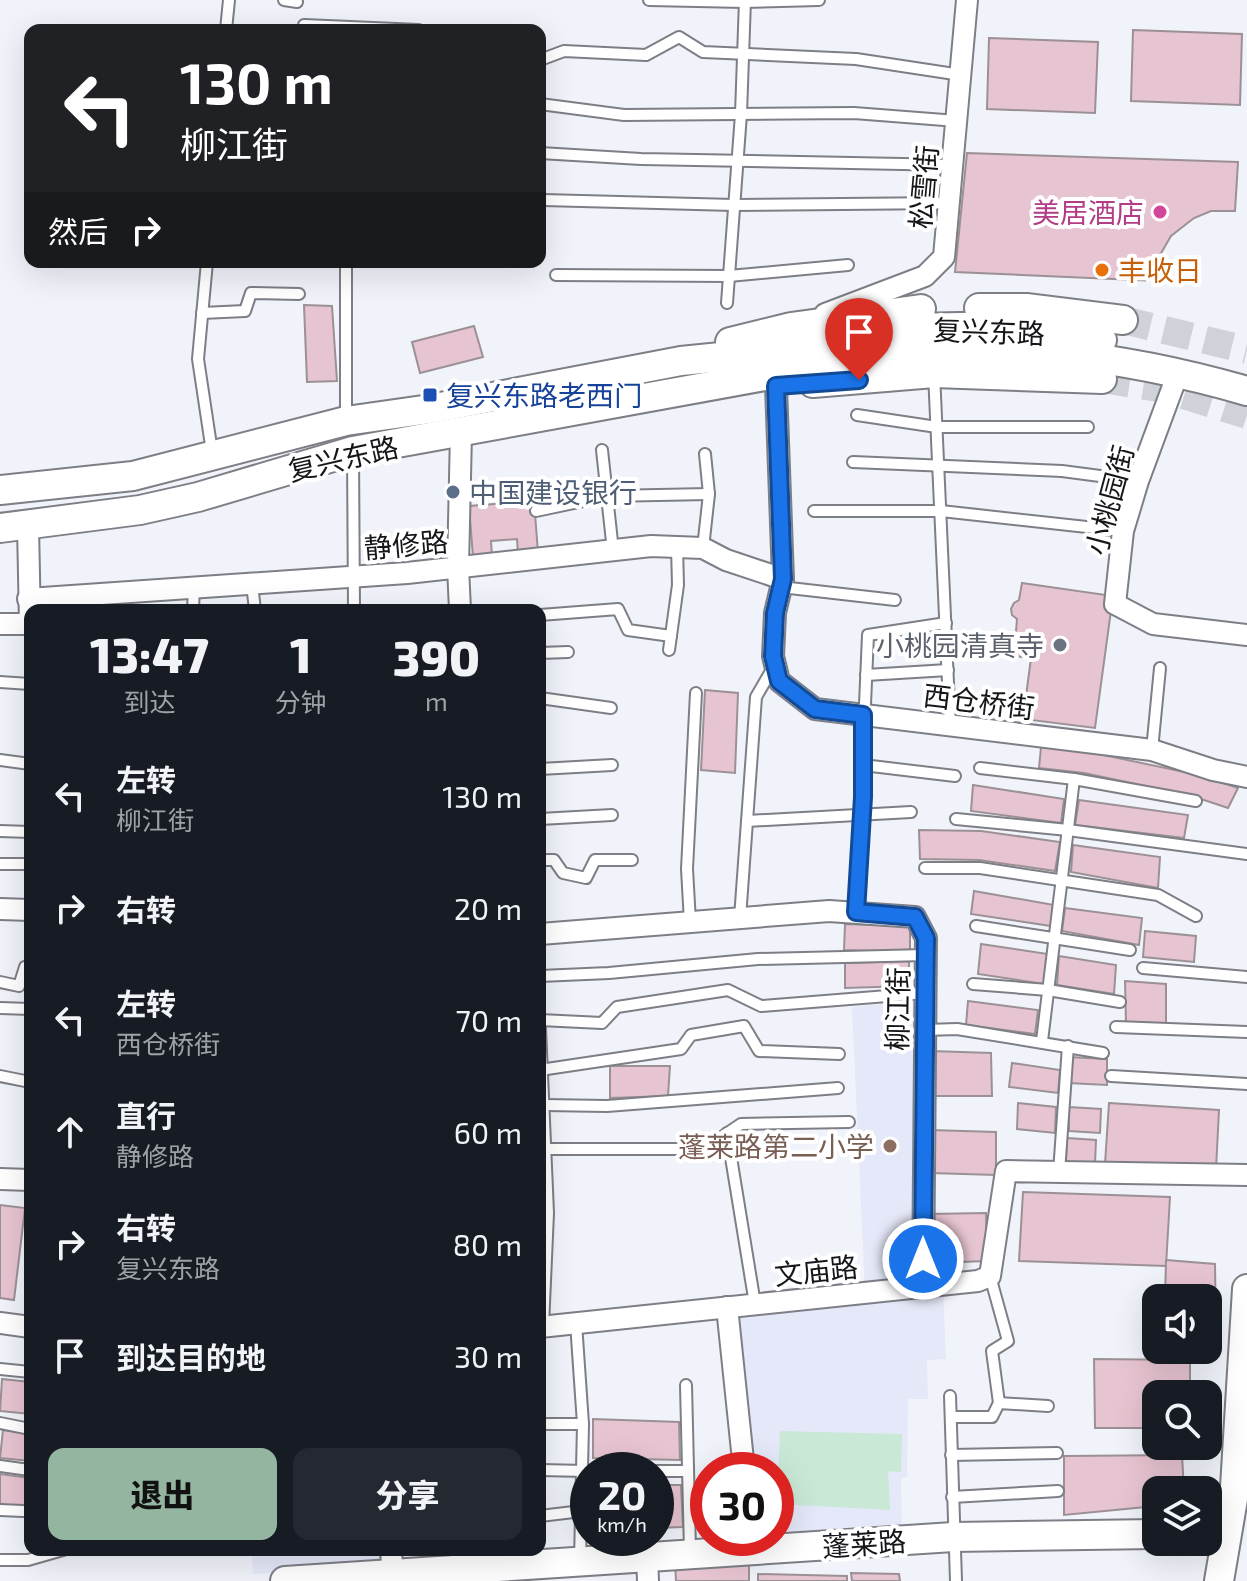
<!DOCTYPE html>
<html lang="zh">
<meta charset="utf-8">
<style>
:root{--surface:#171b24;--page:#242831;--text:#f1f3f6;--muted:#9ea1a6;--accent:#94b59f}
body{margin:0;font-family:"Exo 2","Noto Sans SC",sans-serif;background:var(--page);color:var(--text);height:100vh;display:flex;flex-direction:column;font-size:30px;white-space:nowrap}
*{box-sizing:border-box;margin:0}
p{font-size:26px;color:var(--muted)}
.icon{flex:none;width:44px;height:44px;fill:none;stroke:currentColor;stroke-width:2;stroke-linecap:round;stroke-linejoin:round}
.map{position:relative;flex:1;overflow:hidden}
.details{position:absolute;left:24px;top:604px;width:522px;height:952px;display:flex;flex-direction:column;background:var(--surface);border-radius:16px;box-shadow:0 8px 32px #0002}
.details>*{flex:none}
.hud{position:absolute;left:24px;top:24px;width:522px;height:244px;border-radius:16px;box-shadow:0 8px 32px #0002;background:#202124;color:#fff;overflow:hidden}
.fabs{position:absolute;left:1142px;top:1284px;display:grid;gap:16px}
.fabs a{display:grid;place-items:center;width:80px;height:80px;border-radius:16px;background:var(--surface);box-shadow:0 8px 32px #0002;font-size:40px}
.speed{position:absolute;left:570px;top:1452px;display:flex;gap:16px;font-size:40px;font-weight:700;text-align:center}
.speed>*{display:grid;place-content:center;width:104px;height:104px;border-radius:50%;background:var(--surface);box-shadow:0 8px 32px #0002;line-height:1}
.speed small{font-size:20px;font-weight:400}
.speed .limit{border:12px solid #d22;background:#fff;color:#111}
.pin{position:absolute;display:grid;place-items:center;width:68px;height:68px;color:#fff;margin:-82px -34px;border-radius:50% 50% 50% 0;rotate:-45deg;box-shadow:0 0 8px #0007}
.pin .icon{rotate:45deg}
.me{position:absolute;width:88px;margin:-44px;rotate:0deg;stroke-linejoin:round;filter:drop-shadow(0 0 6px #0008)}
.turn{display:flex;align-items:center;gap:28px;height:168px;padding:0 24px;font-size:36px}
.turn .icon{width:104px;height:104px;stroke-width:2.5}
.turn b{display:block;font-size:56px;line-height:68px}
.then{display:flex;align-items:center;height:76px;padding:0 24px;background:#0003;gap:16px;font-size:30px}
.eta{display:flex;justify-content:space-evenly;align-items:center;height:136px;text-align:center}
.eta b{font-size:48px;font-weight:800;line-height:56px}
.cta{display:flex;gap:16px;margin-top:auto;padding:16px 24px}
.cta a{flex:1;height:92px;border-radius:16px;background:var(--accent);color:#111;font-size:32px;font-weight:800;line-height:92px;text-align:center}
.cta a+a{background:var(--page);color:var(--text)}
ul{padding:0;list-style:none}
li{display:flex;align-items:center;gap:24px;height:112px;padding:0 24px}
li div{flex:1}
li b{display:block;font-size:30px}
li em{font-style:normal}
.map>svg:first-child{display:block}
.built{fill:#e5e8f8}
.green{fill:#c9e9d6}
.building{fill:#e7c4d1;stroke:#9b9195;stroke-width:2}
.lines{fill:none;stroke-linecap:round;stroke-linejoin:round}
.secondary-tunnel{stroke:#d0d2d9;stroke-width:28;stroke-dasharray:28 14;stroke-linecap:butt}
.lane-casing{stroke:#7d7e86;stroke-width:14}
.street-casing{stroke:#7d7e86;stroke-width:24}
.secondary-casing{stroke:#7d7e86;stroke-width:32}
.lane{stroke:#fff;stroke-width:10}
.street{stroke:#fff;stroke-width:20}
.secondary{stroke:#fff;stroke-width:28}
.route-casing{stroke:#114b97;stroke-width:20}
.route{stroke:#1a73e8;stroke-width:14}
.hotel-dot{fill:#d1479c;stroke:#fff;stroke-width:3}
.food-dot{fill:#e8710a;stroke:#fff;stroke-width:3}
.transit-dot{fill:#1a4fb4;stroke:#fff;stroke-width:3}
.service-dot{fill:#5c6f8a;stroke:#fff;stroke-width:3}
.worship-dot{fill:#6b7280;stroke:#fff;stroke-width:3}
.education-dot{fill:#8d6e63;stroke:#fff;stroke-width:3}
.labels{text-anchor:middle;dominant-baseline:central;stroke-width:8;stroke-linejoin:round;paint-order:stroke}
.street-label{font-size:28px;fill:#151619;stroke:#fff}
.hotel-label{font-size:28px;fill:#b23c85;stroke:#fff;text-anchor:end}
.food-label{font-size:28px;fill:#c56008;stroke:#fff;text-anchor:start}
.transit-label{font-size:28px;fill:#164399;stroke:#fff;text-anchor:start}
.service-label{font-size:28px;fill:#4e5e75;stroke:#fff;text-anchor:start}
.worship-label{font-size:28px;fill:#5b616d;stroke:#fff;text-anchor:end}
.education-label{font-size:28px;fill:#785e54;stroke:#fff;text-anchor:end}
</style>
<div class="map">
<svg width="1247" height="1581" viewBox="0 0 1247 1581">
<rect width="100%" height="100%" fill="#f1f3fb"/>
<g class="built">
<path d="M920,1000L923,1287L943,1285L946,1359L927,1360L928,1399H908L907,1477L901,1478L902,1532L776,1538V1470H752L733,1312L865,1293L852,1007Z"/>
<path d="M252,1550H384L385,1564L253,1574Z"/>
</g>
<path class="green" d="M780,1431L902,1434L901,1472L888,1471L890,1510L777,1504Z"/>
<g class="building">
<path d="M1133,30L1242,34L1240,105L1131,101Z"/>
<path d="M989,38L1098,42L1095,113L987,109Z"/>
<path d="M967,153L1238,162L1235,211H1211L1194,218L1171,236L1160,255L1158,281L955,272Z"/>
<path d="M304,305L332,306L337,381L307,382Z"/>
<path d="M474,326L483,357L420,373L412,342Z"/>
<path d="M534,501L538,552L518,554L517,539L491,541L492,556L473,557L469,506Z"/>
<path d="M1022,583L1113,596L1095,728L1023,719L1031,658L1014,656L1017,619L1012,615L1011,609L1014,603L1019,600Z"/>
<path d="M705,690L738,693L735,773L701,770Z"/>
<path d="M1041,747L1089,752L1199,775L1238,788L1228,808L1192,796L1084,773L1039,768Z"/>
<path d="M973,785L1064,799L1061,823L971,811Z"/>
<path d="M1079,800L1188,815L1184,838L1075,825Z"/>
<path d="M919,830L981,831L1060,842L1055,871L979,860L920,859Z"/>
<path d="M1073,845L1160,857L1158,888L1071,872Z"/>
<path d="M974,891L1054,905L1051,926L971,914Z"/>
<path d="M1065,908L1142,918L1139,945L1062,931Z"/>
<path d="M845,924L910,926V952L844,950Z"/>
<path d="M1145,931L1196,936L1194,962L1143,957Z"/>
<path d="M981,944L1048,954L1044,984L978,974Z"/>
<path d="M1059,956L1116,965L1114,994L1057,985Z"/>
<path d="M909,961V986L845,988V963Z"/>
<path d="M1125,981L1166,984V1025H1126Z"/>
<path d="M968,1001L1038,1010L1035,1034L966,1025Z"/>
<path d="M931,1051L991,1053L992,1096H931Z"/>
<path d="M1069,1057L1107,1059V1085L1068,1083Z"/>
<path d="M1012,1063L1060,1070L1058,1093L1009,1087Z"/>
<path d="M610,1066H670L668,1096L610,1098Z"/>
<path d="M1018,1103L1056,1107L1055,1133L1017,1129Z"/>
<path d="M1109,1103L1219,1110L1216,1169L1105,1164Z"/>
<path d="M1069,1107L1101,1109L1100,1133L1069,1131Z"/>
<path d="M930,1130L996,1132V1175L930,1173Z"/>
<path d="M1067,1138L1096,1140L1095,1164L1066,1162Z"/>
<path d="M1023,1192L1170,1197L1166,1266L1019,1261Z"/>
<path d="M0,1205L25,1208L14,1300L0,1298Z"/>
<path d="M986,1213L987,1261L930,1263L929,1214Z"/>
<path d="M1166,1260L1215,1264L1216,1331H1208V1298H1165Z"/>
<path d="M1094,1359L1190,1360V1394H1156V1428H1095Z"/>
<path d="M2,1379L30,1382V1414L0,1411Z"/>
<path d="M593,1419L679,1422L680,1460L593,1458Z"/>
<path d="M3,1430L30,1433V1461L0,1458Z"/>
<path d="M1182,1455L1184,1490H1156V1506L1064,1515V1456Z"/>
<path d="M0,1474L30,1478L27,1508L0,1504Z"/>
<path d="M656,1485H681L683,1527L656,1528Z"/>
<path d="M675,1563H749V1581H676Z"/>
<path d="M851,1573L899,1574L900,1581H852Z"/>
<path d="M758,1574L847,1576V1581H758Z"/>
</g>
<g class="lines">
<g class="secondary-tunnel">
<path d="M1123,320L1247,350"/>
<path d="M1102,379L1165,389L1247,415"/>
</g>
<defs>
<g id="lane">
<path d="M284,0L297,2"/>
<path d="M649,0L745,2L819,0"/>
<path d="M304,25L419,30"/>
<path d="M226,30L229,0"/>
<path d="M540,60L564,51L646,55L679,37L703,52L856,59L961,75"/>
<path d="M540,104L624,115L854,113L957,121"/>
<path d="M540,153L641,159L953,165"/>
<path d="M543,200L734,205L949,203"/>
<path d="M207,262L198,359L212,452"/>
<path d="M346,262V419"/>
<path d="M556,275L729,276L848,265"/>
<path d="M727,303L741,114L745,0"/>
<path d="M202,313L245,311L251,293L299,294"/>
<path d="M934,373L950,727"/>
<path d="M857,415L937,427H1088"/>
<path d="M602,450L613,551"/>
<path d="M353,452L354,610"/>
<path d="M853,462L1062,471L1138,481"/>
<path d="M536,511L607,496L709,494"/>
<path d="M814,511H941L1123,531"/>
<path d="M703,548L709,494L705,454"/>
<path d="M252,584L255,610"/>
<path d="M781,587L895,600"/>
<path d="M193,610L194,587"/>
<path d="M540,615L618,609L628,630L671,636"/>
<path d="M669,650L678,585L677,547"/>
<path d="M540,653L568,652"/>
<path d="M866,675L948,670"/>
<path d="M0,682L30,684"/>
<path d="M540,698L611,708"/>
<path d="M1152,750L1160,668"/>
<path d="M0,760L30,764"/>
<path d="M863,765L955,776"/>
<path d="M980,768L1074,779L1196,801"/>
<path d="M540,769L612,765"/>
<path d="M540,819L612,815"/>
<path d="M956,819L1068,830L1247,854"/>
<path d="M747,821L911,812"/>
<path d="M0,831L30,832"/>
<path d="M540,860H554L563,873L586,878L595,860H632"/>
<path d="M0,864H30"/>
<path d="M925,868H980L1158,895L1196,916"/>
<path d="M856,912L868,635L946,623"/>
<path d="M740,918L756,697L774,666"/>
<path d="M690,922L687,869L696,693"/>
<path d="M976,926L1130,950"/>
<path d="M1143,968L1247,977"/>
<path d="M540,976L609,973L758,959L926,955"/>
<path d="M0,982L19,986L25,967H30"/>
<path d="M973,984L1048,990L1120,1002"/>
<path d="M0,1008L30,1009"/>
<path d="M540,1020L602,1023L617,1007L728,990L761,1006L925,993"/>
<path d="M1116,1027L1247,1032"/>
<path d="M540,1028L548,1213L543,1326"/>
<path d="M925,1030L957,1029L1103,1053"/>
<path d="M1042,1041L1074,779"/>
<path d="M540,1070L681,1049L691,1035L744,1026L759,1051L839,1054"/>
<path d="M0,1076L30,1082"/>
<path d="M1111,1076L1247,1084"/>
<path d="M544,1105L607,1106L838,1088"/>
<path d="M727,1133L755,1304"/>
<path d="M540,1149H704L741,1124L849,1122"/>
<path d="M1059,1172L1068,1046"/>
<path d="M990,1276L1008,1341L992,1351L999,1403"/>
<path d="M576,1323L583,1424L580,1561"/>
<path d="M0,1369L30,1372"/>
<path d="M686,1385L690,1551"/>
<path d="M950,1396L956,1581"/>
<path d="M951,1417H992L999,1403L1048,1406"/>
<path d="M0,1423L30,1429"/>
<path d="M540,1424H583"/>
<path d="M951,1455L1057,1453"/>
<path d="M0,1466L29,1470"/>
<path d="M540,1470L586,1471"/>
<path d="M656,1471H688"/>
<path d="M952,1497L1058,1491"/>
<path d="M0,1510L23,1511"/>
<path d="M540,1516L582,1511"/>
<path d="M0,1560H28L63,1550"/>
</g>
<g id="street">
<path d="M825,314L925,276L944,257L967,0"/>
<path d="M1178,373L1138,481L1123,531L1115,604L1153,624L1247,635"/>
<path d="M776,386L783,579L775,613L773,656L779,681L815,709L1152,750L1213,770L1247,777"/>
<path d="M28,526L30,624"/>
<path d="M28,599L407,573L651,546L703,548L726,560L783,579"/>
<path d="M460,610L458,567L461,433"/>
<path d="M0,624H30"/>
<path d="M0,909L30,910"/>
<path d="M540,934L829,911L915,917L926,938L923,1287"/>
<path d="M0,1179L30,1180"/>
<path d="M727,1307L744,1470"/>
<path d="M0,1323L30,1327"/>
<path d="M540,1327L978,1281L990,1276L1006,1171L1247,1175"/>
<path d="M391,1550L393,1581"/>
<path d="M647,1557L648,1581"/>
</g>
<g id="secondary">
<path d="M979,308H1026L1123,320"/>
<path d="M730,342L791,327L921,309"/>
<path d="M813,383L934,373L1102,379"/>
<path d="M0,490L133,476L346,421L430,409L681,361L790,350L910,328L1010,326L1102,340"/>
<path d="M0,528L140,510L198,497L353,451L869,357C999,340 1122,355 1247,391"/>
<path d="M285,1581L953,1537L1156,1534"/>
<path d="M1219,1581L1235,1487L1247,1289"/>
</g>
</defs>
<use href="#lane" class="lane-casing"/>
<use href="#street" class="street-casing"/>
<use href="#secondary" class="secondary-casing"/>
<use href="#lane" class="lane"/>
<use href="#street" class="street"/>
<use href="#secondary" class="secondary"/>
</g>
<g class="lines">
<defs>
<path id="route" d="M859,380L776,386L783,579L775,613L773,656L779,681L815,709L863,715V797L856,912L915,917L926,938L923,1259"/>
</defs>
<use href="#route" class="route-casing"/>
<use href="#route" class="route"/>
</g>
<circle class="hotel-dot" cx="1160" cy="212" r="8"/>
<circle class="food-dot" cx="1102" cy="270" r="8"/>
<rect class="transit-dot" x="422" y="387" width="16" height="16" rx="4"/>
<circle class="service-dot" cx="453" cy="492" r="8"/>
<circle class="worship-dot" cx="1060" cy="645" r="8"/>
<circle class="education-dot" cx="890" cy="1146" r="8"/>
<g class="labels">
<g class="street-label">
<text transform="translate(923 187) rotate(-85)">松雪街</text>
<text transform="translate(989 331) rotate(2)">复兴东路</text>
<text transform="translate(343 458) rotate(-13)">复兴东路</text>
<text transform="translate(1109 500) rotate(-75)">小桃园街</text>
<text transform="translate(406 544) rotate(-5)">静修路</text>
<text transform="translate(979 701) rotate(7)">西仓桥街</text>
<text transform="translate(897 1009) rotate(-89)">柳江街</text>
<text transform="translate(816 1270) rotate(-6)">文庙路</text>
<text transform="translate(864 1543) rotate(-4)">蓬莱路</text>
</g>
<g class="hotel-label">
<text x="1144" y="212">美居酒店</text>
</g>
<g class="food-label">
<text x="1118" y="270">丰收日</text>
</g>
<g class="transit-label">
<text x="446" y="395">复兴东路老西门</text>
</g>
<g class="service-label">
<text x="469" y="492">中国建设银行</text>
</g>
<g class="worship-label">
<text x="1044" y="645">小桃园清真寺</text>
</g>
<g class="education-label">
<text x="874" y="1146">蓬莱路第二小学</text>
</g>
</g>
</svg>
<div class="fabs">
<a><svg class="icon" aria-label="sound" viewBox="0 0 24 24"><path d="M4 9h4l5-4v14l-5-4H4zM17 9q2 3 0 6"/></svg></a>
<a><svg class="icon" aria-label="search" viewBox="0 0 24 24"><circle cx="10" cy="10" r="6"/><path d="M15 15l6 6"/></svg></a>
<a><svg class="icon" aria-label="layers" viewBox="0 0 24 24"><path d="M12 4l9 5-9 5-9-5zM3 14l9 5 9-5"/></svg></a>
</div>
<div class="speed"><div>20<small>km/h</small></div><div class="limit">30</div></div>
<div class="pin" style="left:859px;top:380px;background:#d93025"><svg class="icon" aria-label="arrive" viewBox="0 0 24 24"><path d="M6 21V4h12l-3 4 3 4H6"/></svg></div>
<svg class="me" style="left:923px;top:1259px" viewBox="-20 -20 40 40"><circle r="17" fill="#1a73e8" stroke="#fff" stroke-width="3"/><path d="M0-11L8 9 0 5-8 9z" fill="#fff"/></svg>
<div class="hud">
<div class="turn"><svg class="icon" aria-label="left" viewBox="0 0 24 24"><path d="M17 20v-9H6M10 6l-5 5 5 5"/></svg><div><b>130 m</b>柳江街</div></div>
<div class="then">然后<svg class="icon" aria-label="right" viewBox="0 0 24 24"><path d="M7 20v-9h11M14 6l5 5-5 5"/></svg></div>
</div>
<section class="details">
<div class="eta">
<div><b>13:47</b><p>到达</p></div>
<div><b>1</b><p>分钟</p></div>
<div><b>390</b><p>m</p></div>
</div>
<ul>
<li><svg class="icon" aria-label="left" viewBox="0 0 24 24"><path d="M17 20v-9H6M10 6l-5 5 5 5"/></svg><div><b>左转</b><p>柳江街</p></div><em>130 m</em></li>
<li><svg class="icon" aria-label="right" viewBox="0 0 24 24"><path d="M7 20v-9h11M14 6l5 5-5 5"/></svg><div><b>右转</b></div><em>20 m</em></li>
<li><svg class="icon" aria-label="left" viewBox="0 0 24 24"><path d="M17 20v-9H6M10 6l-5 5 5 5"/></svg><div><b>左转</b><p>西仓桥街</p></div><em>70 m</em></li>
<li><svg class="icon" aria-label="ahead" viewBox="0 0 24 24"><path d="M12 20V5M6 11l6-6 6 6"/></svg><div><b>直行</b><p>静修路</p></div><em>60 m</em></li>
<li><svg class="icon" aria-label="right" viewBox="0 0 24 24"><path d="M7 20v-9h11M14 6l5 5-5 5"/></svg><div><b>右转</b><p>复兴东路</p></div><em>80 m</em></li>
<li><svg class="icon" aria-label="arrive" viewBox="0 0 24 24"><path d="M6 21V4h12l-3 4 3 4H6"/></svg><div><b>到达目的地</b></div><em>30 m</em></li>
</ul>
<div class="cta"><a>退出</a><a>分享</a></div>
</section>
</div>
